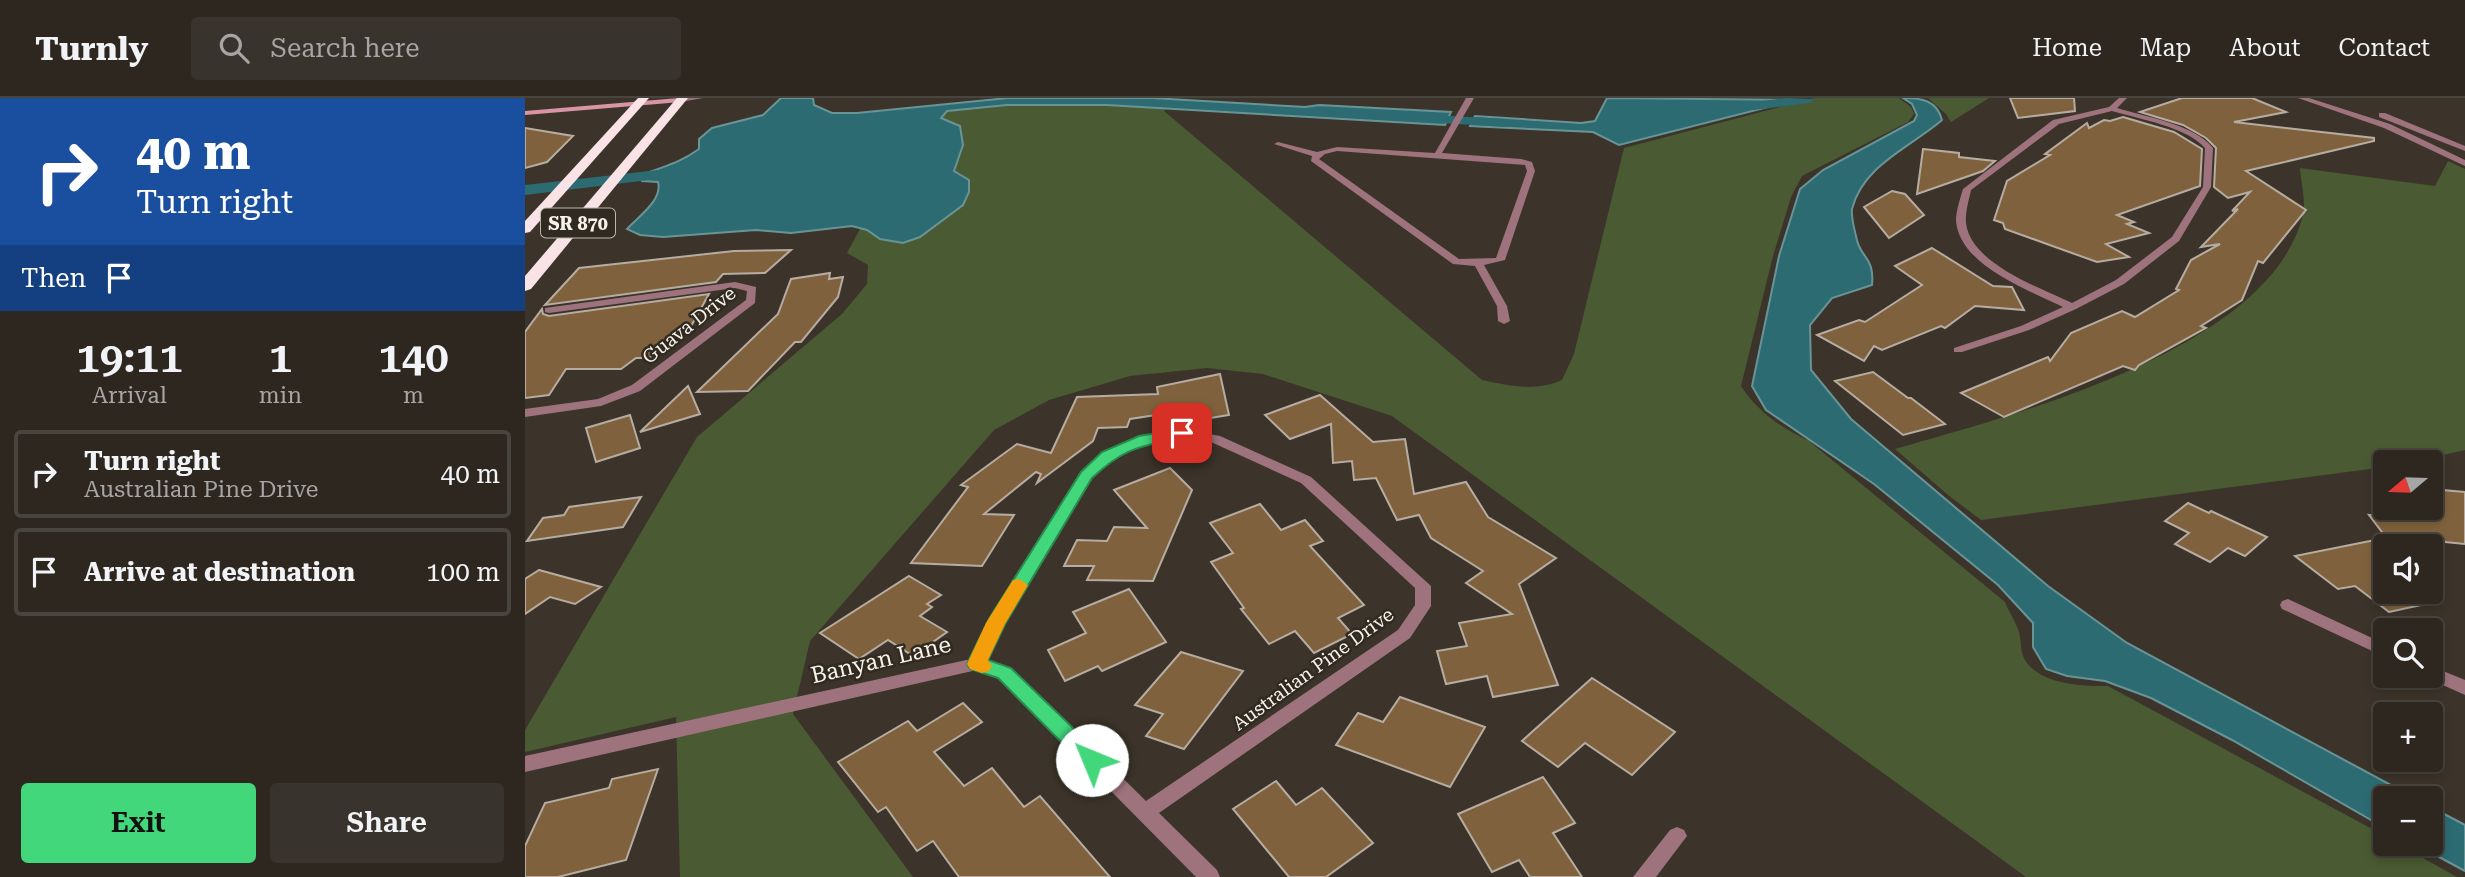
<!DOCTYPE html>
<meta charset="utf-8">
<style>
:root{--surface:#2d2720;--page:#39332d;--text:#f1f3f6;--muted:#a7a5a5;--line:#48443e;--accent:#42d77b}
body{margin:0;font-family:"Roboto Serif",serif;background:var(--page);color:var(--text);height:100vh;display:flex;flex-direction:column;font-size:26px;white-space:nowrap}
*{box-sizing:border-box;margin:0}
p{font-size:23px;color:var(--muted)}
.icon{flex:none;width:38px;height:38px;fill:none;stroke:currentColor;stroke-width:2;stroke-linecap:round;stroke-linejoin:round}
.map{position:relative;flex:1;overflow:hidden}
.panel{display:flex;flex-direction:column;background:var(--surface);width:525px}
.panel>*{flex:none}
.banner{background:#1a4fa0;color:#fff;overflow:hidden}
.needle{width:46px;rotate:251deg}
.controls{position:absolute;left:1848px;top:352px;display:grid;gap:14px}
.controls a{display:grid;place-items:center;width:70px;height:70px;border-radius:7px;background:var(--surface);box-shadow:0 4px 10px #0003,0 0 0 2px var(--line);font-size:35px}
.pin{position:absolute;display:grid;place-items:center;width:60px;height:60px;color:#fff;margin:-30px;border-radius:14px;box-shadow:0 4px 10px #0006}
.me{position:absolute;width:77px;margin:-38px;rotate:315deg;stroke-linejoin:round;filter:drop-shadow(0 0 5px #0008)}
.turn{display:flex;align-items:center;gap:24px;height:147px;padding:0 21px;font-size:32px}
.turn .icon{width:91px;height:91px;stroke-width:2.5}
.turn b{display:block;font-size:49px;line-height:60px}
.then{display:flex;align-items:center;height:66px;padding:0 21px;background:#0003;gap:14px;font-size:26px}
.eta{display:flex;justify-content:space-evenly;align-items:center;height:119px;text-align:center}
.eta b{font-size:42px;font-weight:600;line-height:49px}
.primary-button{display:flex;gap:14px;margin-top:auto;padding:14px 21px}
.primary-button a{flex:1;height:80px;border-radius:7px;background:var(--accent);color:#111;font-size:28px;font-weight:600;line-height:80px;text-align:center}
.primary-button a+a{background:var(--page);color:var(--text)}
ul{padding:0;list-style:none}
li{display:flex;align-items:center;gap:21px;height:88px;margin:0 14px 10px;padding:0 7px;border:4px solid var(--line);border-radius:7px}
li div{flex:1}
li b{display:block;font-size:26px}
li em{font-style:normal}
header{display:flex;align-items:center;gap:42px;box-sizing:border-box;height:98px;padding:0 35px;background:var(--surface);border-bottom:2px solid var(--line)}
header strong{font-size:33px}
nav{display:flex;gap:38px;margin-inline-start:auto;font-size:24px}
.search{width:490px;height:63px;background:var(--page);display:flex;align-items:center;gap:18px;box-sizing:border-box;padding:0 24px;border-radius:7px;color:var(--muted);font-size:26px}
main{display:flex;flex:1;min-height:0}
.map>svg:first-child{display:block}
.green{fill:#4a5a33}
.water{fill:#2c6b72;stroke:#699496;stroke-width:2}
.lines{fill:none;stroke-linecap:round;stroke-linejoin:round}
.canal{fill:#2c6b72;fill-rule:evenodd}
.building{fill:#7f623d;stroke:#b6aca1;stroke-width:2}
.street{fill:#9e737d;fill-rule:evenodd}
.secondary{fill:#d995a5;fill-rule:evenodd}
.highway{fill:#f9e3e7;fill-rule:evenodd}
.route{fill:#42d77b;stroke:#2b8c50;stroke-width:2}
.slow{fill:#f59e0b}
.labels{text-anchor:middle;dominant-baseline:central;stroke-width:5;stroke-linejoin:round;paint-order:stroke}
.shield{fill:#312a20;stroke:#bcb6ae;stroke-width:2}
.shield-label{font-size:18px;font-weight:bold;fill:#f7f2eb}
.street-label{font-size:19px;fill:#f7f2eb;stroke:#312a20}
.near-street-label{font-size:23px;fill:#f7f2eb;stroke:#312a20}
</style>
<header>
<strong>Turnly</strong>
<div class="search"><svg class="icon" aria-label="search" viewBox="0 0 24 24"><circle cx="10" cy="10" r="6"/><path d="M15 15l6 6"/></svg>Search here</div>
<nav><a>Home</a><a>Map</a><a>About</a><a>Contact</a></nav>
</header>
<main>
<section class="panel">
<div class="banner">
<div class="turn"><svg class="icon" aria-label="right" viewBox="0 0 24 24"><path d="M7 20v-9h11M14 6l5 5-5 5"/></svg><div><b>40 m</b>Turn right</div></div>
<div class="then">Then<svg class="icon" aria-label="arrive" viewBox="0 0 24 24"><path d="M6 21V4h12l-3 4 3 4H6"/></svg></div>
</div>
<div class="eta">
<div><b>19:11</b><p>Arrival</p></div>
<div><b>1</b><p>min</p></div>
<div><b>140</b><p>m</p></div>
</div>
<ul>
<li><svg class="icon" aria-label="right" viewBox="0 0 24 24"><path d="M7 20v-9h11M14 6l5 5-5 5"/></svg><div><b>Turn right</b><p>Australian Pine Drive</p></div><em>40 m</em></li>
<li><svg class="icon" aria-label="arrive" viewBox="0 0 24 24"><path d="M6 21V4h12l-3 4 3 4H6"/></svg><div><b>Arrive at destination</b></div><em>100 m</em></li>
</ul>
<div class="primary-button"><a>Exit</a><a>Share</a></div>
</section>
<div class="map">
<svg width="1940" height="779" viewBox="0 0 1940 779">
<rect width="100%" height="100%" fill="#3c342a"/>
<g class="green">
<path d="M1289,0H1374L1386,9L1389,16L1383,24L1277,78L1266,99L1248,158L1216,288C1234,315 1255,329 1284,343L1480,504C1484,514 1491,524 1494,534C1497,544 1494,555 1502,565C1520,587 1557,588 1583,588L1860,738V746H1873L1932,779H1501L867,318L738,276L682,270L605,278L524,302L469,332L285,543L268,616L388,779H155L151,619L0,654V632L172,339L317,216L342,186L343,167L322,155L398,14L472,4L642,7L639,13L957,282C986,288 1010,294 1037,282L1049,256L1099,50Z"/>
<path d="M1403,0H1464L1426,24L1421,16Z"/>
<path d="M1923,63L1940,71V352L1888,364H1860V369L1456,422L1423,397L1370,351C1487,317 1744,253 1778,117C1781,104 1776,84 1775,70L1910,88Z"/>
</g>
<g class="water">
<path d="M256,0H288L289,7L307,15H332L483,0H627L780,9L794,7L926,14L920,27L582,7H482L422,13L416,20L435,28L438,47L429,73L444,82V94L438,107L395,139L378,145L355,141L342,132L327,128L266,135L231,132L138,139L115,137L102,131C113,119 138,102 133,84L117,83V77C141,67 151,67 174,51V41L187,30L238,17Z"/>
<path d="M1082,0L1271,2L1094,47L1068,34L945,28L950,18L1056,25L1070,23Z"/>
<path d="M1378,0C1396,0 1412,2 1417,22C1386,49 1338,67 1327,111C1326,119 1329,130 1331,138C1334,160 1350,158 1347,187L1307,200L1285,227L1286,272L1326,321L1523,488L1602,545L1890,700H1860V730L1707,642L1626,600L1580,583L1542,578L1521,571L1508,549V525L1473,487L1349,386L1241,312L1227,288L1254,158L1275,91L1298,72L1389,23L1392,17L1387,6Z"/>
<path d="M1906,709L1940,727V773L1890,746H1906Z"/>
</g>
<g class="lines">
<g class="canal">
<path d="M1260,0L1291,1L1284,5L1229,12L1222,8L1229,4Z"/>
<path d="M888,16L982,21L989,25L982,29L883,23L881,20Z"/>
<path d="M151,70L157,72L159,75L157,78L0,97V87Z"/>
</g>
</g>
<g class="building">
<path d="M1485,0H1549L1550,13L1493,20Z"/>
<path d="M1657,0H1727L1761,14L1709,24L1849,40V43L1721,73L1781,112L1738,165L1733,163L1717,202L1676,228L1681,230L1614,267L1610,272L1598,268L1479,319L1436,295L1523,259L1525,263L1546,235L1597,213L1610,219L1654,192L1651,191L1666,162L1695,146L1676,149L1713,111L1707,113L1725,94L1703,100L1689,89L1691,50L1681,40L1658,27L1615,14Z"/>
<path d="M1598,19L1649,34L1677,51L1675,88L1592,117L1609,124L1602,126L1624,135L1581,146L1604,159L1572,164L1480,131L1478,125L1469,122L1482,83L1525,57L1520,56L1562,25L1564,30L1579,22L1585,23Z"/>
<path d="M0,30L48,38L22,64L0,70Z"/>
<path d="M1398,51L1434,55V59L1470,63L1458,73L1392,96Z"/>
<path d="M1367,93L1380,96L1399,117L1364,140L1339,109Z"/>
<path d="M1407,150L1468,188L1487,189L1499,212L1450,208L1420,230L1416,228L1357,252L1349,248L1339,263L1292,237L1334,222L1340,224L1397,187L1370,168Z"/>
<path d="M266,152L240,175L198,176L191,184L20,207L54,170L209,153Z"/>
<path d="M305,175L304,181L318,179L313,199L276,244H270L223,293L172,294L253,216L266,181Z"/>
<path d="M184,196L165,230L124,260H111L96,271H41L24,297L0,300V234L17,211L18,216L24,218Z"/>
<path d="M1348,274L1383,300H1386L1420,326L1378,337L1310,283Z"/>
<path d="M695,276L704,317L673,322L671,311L605,321L602,329L573,330L568,343L512,385L516,376L511,374L459,416L489,417L457,468L386,465L443,389L436,387L492,346L526,355L552,299L633,296L632,289Z"/>
<path d="M163,288L175,316L115,334Z"/>
<path d="M795,297L848,344L880,341L889,396L941,384L963,419L1031,460L994,486L1033,587L968,599L962,578L921,586L912,553L942,548L934,525L987,516L941,485L958,473L906,440L894,417L872,422L851,380L829,382L827,363L808,365L806,326L765,341L740,317Z"/>
<path d="M105,317L115,350L71,364L61,330Z"/>
<path d="M645,370L667,392L628,483L562,482L569,468H539L552,442L582,443L589,429L622,430L589,392Z"/>
<path d="M1906,391L1940,394V446L1860,438L1844,417L1869,419L1862,410H1906Z"/>
<path d="M116,399L98,429L2,443L18,420L39,417L44,409Z"/>
<path d="M1663,405L1684,415L1686,413L1742,439L1720,458L1703,450L1685,464L1650,446L1664,435L1640,423Z"/>
<path d="M735,406L756,432L780,422L798,443L785,448L839,507L813,520L827,536L789,555L770,533L744,546L716,511L719,510L686,464L708,455L685,425Z"/>
<path d="M1860,440V494H1914L1915,503L1864,514L1830,488L1813,491L1770,458Z"/>
<path d="M14,472L76,489L50,506L25,499L0,516V481Z"/>
<path d="M384,478L416,497L402,506L407,509L395,518L422,534L388,558L363,542L334,561L295,535Z"/>
<path d="M604,491L641,544L577,573L573,568L540,583L523,552L561,535L548,514Z"/>
<path d="M656,554L718,573L659,651L621,638L638,616L610,607Z"/>
<path d="M1067,580L1150,634L1107,677L1060,645L1033,669L997,643Z"/>
<path d="M875,599L960,629L925,689L811,647L833,615L858,624Z"/>
<path d="M438,605L457,624L409,654L439,688L467,670L499,709L515,698L585,779H434L408,743L392,753L361,709L353,714L313,664L383,623L392,633Z"/>
<path d="M133,671L101,762L33,779H0V748L20,705L84,690L87,681Z"/>
<path d="M1018,679L1050,725L1028,735L1057,779H1005L994,762L967,774L933,716Z"/>
<path d="M751,683L771,707L797,690L848,745L801,779H764L708,711Z"/>
</g>
<g class="lines">
<g class="street">
<path d="M155,0H178L156,4L152,2Z"/>
<path d="M941,0H949L917,55L996,61L1007,64L1010,73L980,162L959,167L982,208L985,223L979,226L973,223L972,208L950,168L928,166L786,63L787,58L749,46L753,44L792,54L812,49L910,55ZM812,53L1000,67L1002,73L971,160L934,161L794,61L800,56Z"/>
<path d="M1594,0H1602L1592,10C1621,19 1669,26 1688,50L1686,89L1654,143L1599,186L1551,211L1504,232L1437,254H1429V250L1496,228L1538,209C1504,192 1435,168 1431,123C1431,113 1435,101 1438,91L1528,22L1584,9ZM1587,13C1614,21 1662,29 1680,50L1678,89L1647,139L1591,182L1547,205C1514,189 1446,166 1441,125C1440,114 1444,102 1446,92L1534,26Z"/>
<path d="M1773,0H1784L1865,26L1940,62V68L1859,30Z"/>
<path d="M1854,15H1860L1940,48V53L1854,19Z"/>
<path d="M210,184L231,189L230,205L115,293L76,308L0,319V311L73,301L107,287L221,202L222,193L210,190L24,215L20,214V210Z"/>
<path d="M657,331L695,338L786,379L906,488V508L885,540L634,715L692,772L695,779H671L474,580L452,572L0,674V658L446,561L465,521L556,374L577,354L615,338ZM657,339L686,344L776,385L890,490V507L873,532L621,703L486,570L462,563L479,525L567,379L587,360L623,344Z"/>
<path d="M1763,501L1860,546V559L1757,511L1755,507L1757,503Z"/>
<path d="M1906,568L1940,582V597L1900,579L1906,578Z"/>
<path d="M1152,729L1159,732L1162,738L1131,779H1108L1145,732Z"/>
</g>
<path class="secondary" d="M154,0L160,2L156,4L0,17V13Z"/>
<g class="highway">
<path d="M113,0H124L5,134L0,135V123Z"/>
<path d="M152,0H163L6,191L0,193V178Z"/>
</g>
</g>
<path class="route" d="M657,331L662,332L664,335L662,338C618,349 603,346 567,380L480,526L463,562L486,570L575,656L578,662L575,668L567,671L560,668L473,580L445,571L442,566L464,521L556,374L577,354L614,338Z"/>
<path class="slow" d="M494,481L503,487L480,526L463,562L467,568L464,573L457,575L445,571L442,566L461,525L488,482Z"/>
<g class="labels">
<rect class="shield" x="16" y="110.5" width="74" height="29" rx="5"/>
<g class="shield-label">
<text x="53" y="125">SR 870</text>
</g>
<g class="street-label">
<text transform="translate(164 227) rotate(-38)">Guava Drive</text>
<text transform="translate(788 571) rotate(-36)">Australian Pine Drive</text>
</g>
<g class="near-street-label">
<text transform="translate(356 562) rotate(-13)">Banyan Lane</text>
</g>
</g>
</svg>
<div class="controls">
<a><svg class="needle" viewBox="-14 -14 28 28"><path d="M0-13l5 13h-10z" fill="#e53935"/><path d="M0 13l5-13h-10z" fill="#a7a5a5"/></svg></a>
<a><svg class="icon" aria-label="sound" viewBox="0 0 24 24"><path d="M4 9h4l5-4v14l-5-4H4zM17 9q2 3 0 6"/></svg></a>
<a><svg class="icon" aria-label="search" viewBox="0 0 24 24"><circle cx="10" cy="10" r="6"/><path d="M15 15l6 6"/></svg></a>
<a>+</a>
<a>−</a>
</div>
<div class="pin" style="left:657px;top:335px;background:#d93025"><svg class="icon" aria-label="arrive" viewBox="0 0 24 24"><path d="M6 21V4h12l-3 4 3 4H6"/></svg></div>
<svg class="me" style="left:567px;top:662px" viewBox="-20 -20 40 40"><circle r="19" fill="#fff"/><path d="M0-13L10 11 0 6-10 11z" fill="#42d77b"/></svg>
</div>
</main>
